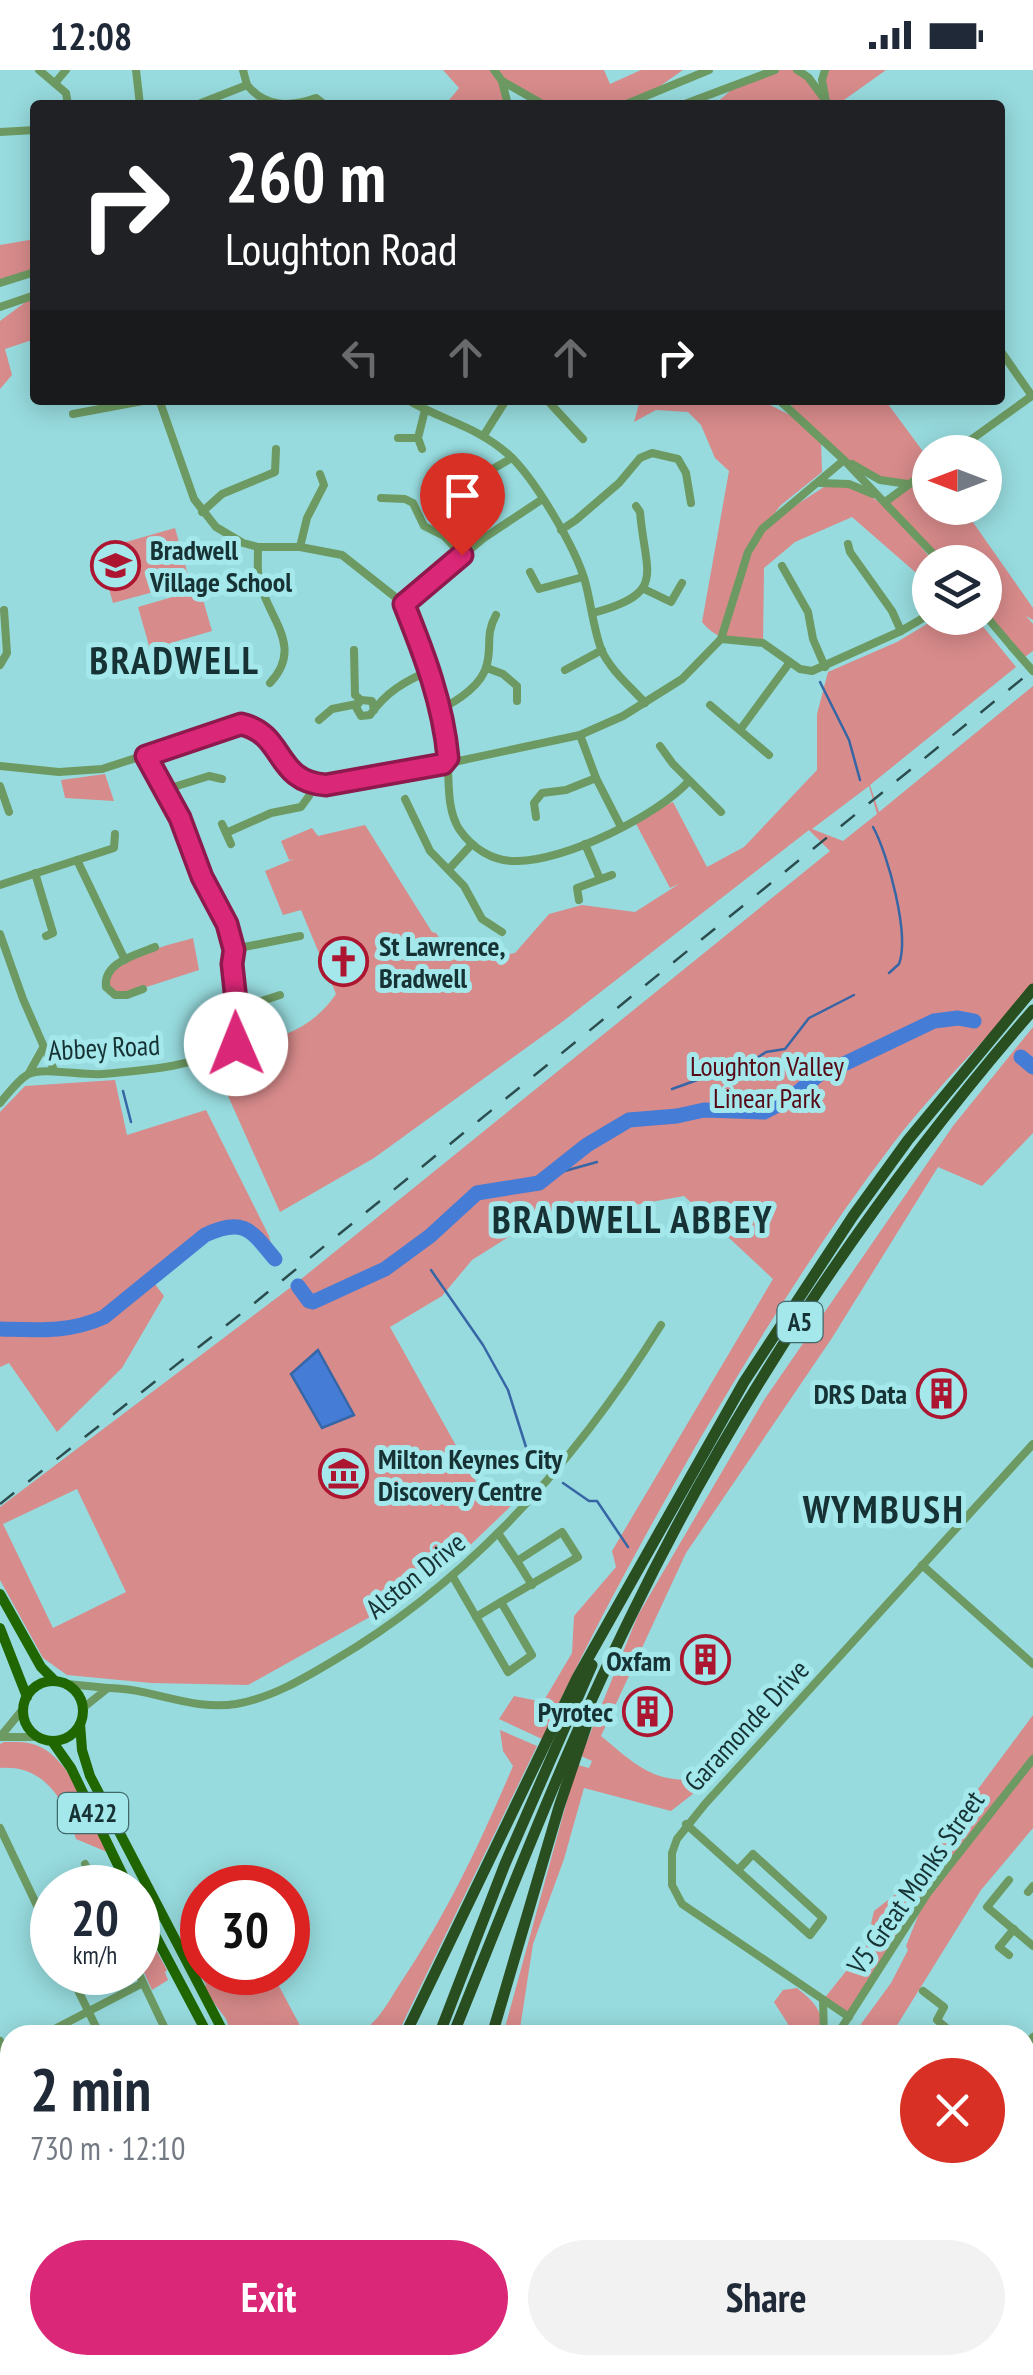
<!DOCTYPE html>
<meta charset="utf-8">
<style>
:root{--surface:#fff;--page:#f2f2f3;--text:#1f2937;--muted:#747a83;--accent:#db2777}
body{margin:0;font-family:"PT Sans Narrow",sans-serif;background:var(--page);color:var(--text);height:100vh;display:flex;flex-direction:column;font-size:38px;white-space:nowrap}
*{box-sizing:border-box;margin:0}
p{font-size:32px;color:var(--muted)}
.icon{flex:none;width:55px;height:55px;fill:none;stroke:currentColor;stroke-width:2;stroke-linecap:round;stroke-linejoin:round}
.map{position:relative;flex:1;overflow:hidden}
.side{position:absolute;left:0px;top:1955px;width:1035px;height:350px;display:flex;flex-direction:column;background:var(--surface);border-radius:30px 30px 0 0;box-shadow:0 5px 25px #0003}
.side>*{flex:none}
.top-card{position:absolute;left:30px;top:30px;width:975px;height:305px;border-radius:10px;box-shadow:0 5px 25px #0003;background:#202124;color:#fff;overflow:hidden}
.needle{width:65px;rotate:270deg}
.controls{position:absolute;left:912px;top:365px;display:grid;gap:20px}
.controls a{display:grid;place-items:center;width:90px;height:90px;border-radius:50%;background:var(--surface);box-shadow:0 5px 25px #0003;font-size:50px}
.speed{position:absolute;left:30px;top:1795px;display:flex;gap:20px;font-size:50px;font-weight:700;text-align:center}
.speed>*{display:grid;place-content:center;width:130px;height:130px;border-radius:50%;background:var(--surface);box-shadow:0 5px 25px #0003;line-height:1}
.speed small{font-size:25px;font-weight:400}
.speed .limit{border:15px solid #d22;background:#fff;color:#111}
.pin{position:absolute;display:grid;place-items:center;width:85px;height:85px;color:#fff;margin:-102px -42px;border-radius:50% 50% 50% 0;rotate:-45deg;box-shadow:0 0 10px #0007}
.pin .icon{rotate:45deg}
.me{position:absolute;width:110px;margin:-55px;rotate:359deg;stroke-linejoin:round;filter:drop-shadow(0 0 8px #0008)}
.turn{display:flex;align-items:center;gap:35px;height:210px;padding:0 30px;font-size:45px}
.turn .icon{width:130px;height:130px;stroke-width:2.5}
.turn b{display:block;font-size:70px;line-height:85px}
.lanes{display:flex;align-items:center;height:95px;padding:0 30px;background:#0003;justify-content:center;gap:50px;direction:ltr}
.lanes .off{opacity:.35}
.round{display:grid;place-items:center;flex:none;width:105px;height:105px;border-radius:52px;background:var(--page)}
.head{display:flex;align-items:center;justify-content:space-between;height:170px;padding:0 30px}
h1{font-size:60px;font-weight:700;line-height:75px}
.button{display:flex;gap:20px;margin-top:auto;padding:20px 30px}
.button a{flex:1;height:115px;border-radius:60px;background:var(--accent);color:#fff;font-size:40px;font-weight:700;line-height:115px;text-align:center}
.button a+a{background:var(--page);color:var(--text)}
.status{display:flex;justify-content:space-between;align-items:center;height:70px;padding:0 50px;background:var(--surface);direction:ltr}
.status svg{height:28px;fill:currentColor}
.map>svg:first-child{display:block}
.green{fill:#d88b8b;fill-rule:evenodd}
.water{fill:#447cd6;stroke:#3666a5;stroke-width:2.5}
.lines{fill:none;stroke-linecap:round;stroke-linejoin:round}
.stream{stroke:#3666a5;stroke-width:2.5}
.river{stroke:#447cd6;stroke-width:15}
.minor{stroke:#6d9a62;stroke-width:8}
.major{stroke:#206701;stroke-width:10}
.highway{stroke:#294e20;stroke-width:11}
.rail{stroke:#2b4d4f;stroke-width:2.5;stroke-dasharray:18 18;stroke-linecap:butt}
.minor-bridge{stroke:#6d9a62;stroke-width:8}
.route-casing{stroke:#8e194d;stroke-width:25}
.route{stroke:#db2777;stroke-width:18}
.labels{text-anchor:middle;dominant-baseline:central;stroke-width:10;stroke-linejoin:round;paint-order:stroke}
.shield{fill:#a4e8eb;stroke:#41696b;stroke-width:2.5}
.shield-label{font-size:25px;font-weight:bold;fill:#163234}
.poi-label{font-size:28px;font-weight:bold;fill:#163234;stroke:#a4e8eb;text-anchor:start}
.street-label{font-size:28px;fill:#163234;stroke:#a4e8eb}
.park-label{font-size:28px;fill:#570916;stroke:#a4e8eb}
.district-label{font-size:38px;font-weight:bold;letter-spacing:2.5px;fill:#163234;stroke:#a4e8eb}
</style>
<div class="status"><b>12:08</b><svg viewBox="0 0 49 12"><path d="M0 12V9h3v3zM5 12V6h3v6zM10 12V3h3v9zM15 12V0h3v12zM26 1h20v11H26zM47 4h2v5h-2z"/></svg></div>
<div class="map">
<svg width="1033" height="2305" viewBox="0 0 1033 2305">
<rect width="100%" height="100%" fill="#97dbde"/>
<g class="green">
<path d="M443,0H604L610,14L641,0H683L646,26L624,35H544L503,12L508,35H445L459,18Z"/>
<path d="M775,0H797L824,28L825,0H886L837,35H714L738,14Z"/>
<path d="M35,169V202L0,213V175Z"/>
<path d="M35,225V269L5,279L12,305L0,319V251Z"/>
<path d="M640,330H760L798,349L789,330H885L930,391V438H963L1033,538V550L1026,546L1033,554V581L1022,589L985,545V492H941L885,432L907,415C875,413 844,390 821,370L822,402L781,435L765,455L824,417C871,404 908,463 934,492H930V515L852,447L795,472L764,498L763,573C738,571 719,573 702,552L729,401L715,388L701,355L688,342L656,340L634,352Z"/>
<path d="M175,458L190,512L113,533L98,480Z"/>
<path d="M200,519L212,561L150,579L138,537Z"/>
<path d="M937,548H976L1016,597L870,715L879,742L1033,616V917C986,969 934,1020 892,1075C821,1168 760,1267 701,1367C644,1466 590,1565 542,1669L499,1649L514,1626L543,1632L572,1583L574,1546L616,1497L612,1481L773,1209L684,1126L529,1154L472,1190L442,1226L390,1257L484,1426L504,1416L512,1427V1435L463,1482L424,1514L413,1517L386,1538L248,1615L151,1613L67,1605L43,1588L0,1510V1437L295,1214L830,781L809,760L562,952L374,1088L280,1142L211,988C261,967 302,973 336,924L301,840L283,845L265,801L294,789L289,790L281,771L312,758L318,766L365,755L432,862L436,863L448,880L459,889L473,890L515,883L549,844L582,835L635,842L679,814L670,818L634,750L673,732L707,797L744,777L817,700V644L828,602L897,572ZM869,716L877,744L843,771L812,759ZM77,1419L126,1522L53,1558L3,1454Z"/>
<path d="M105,704L114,731L65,728L61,710Z"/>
<path d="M193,868L199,900L128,923H116L109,917C105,888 170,875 193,868Z"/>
<path d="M1033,957V1063L982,1116L938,1097L832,1268L686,1483L601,1666C643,1701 655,1714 712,1709L671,1741L584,1718L564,1789L533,1874L519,1965H503L572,1712L578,1695L589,1698L592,1691L581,1686L638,1545L764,1330L953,1056Z"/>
<path d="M115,1010L127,1065L206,1040L269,1166L275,1189C266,1180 258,1166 247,1159C219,1142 171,1191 151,1209L164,1226L122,1298L57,1362L9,1293L0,1297V1042L25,1016Z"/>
<path d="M1033,1645V1758L981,1820L891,1965H853L891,1913L908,1880L906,1876L924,1831L849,1947L823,1930L878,1861L871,1854L874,1841L906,1816Z"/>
<path d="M500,1660L537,1676L397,1965H356C378,1954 388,1932 401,1912C447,1844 481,1771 513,1696L503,1681Z"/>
<path d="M4,1672C15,1672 25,1671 36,1675C73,1689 90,1749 107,1782L76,1769C66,1731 44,1694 0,1698V1674Z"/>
<path d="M138,1847L167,1900L165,1902L168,1910L152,1920L138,1889Z"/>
<path d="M202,1900V1902L272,1903L305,1965H232L226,1949L203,1918L206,1915L199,1901Z"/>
<path d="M797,1918C814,1932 825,1941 820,1965H780L788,1954L774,1932L783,1920Z"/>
<path d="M0,2109L10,2128V2239L0,2245Z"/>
<path d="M1025,2267H1033V2305H912L934,2295H1025Z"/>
<path d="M102,2295H262L260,2305H101Z"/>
</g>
<path class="water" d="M318,1280L354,1345L322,1358L291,1304Z"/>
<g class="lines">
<g class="stream">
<path d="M820,612L849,670L860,710"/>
<path d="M873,757C888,784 910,865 899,894L889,903"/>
<path d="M754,990L766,982L785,979L809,948L854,925"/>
<path d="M672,1019L700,1009L783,1007"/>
<path d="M123,1021L131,1052"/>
<path d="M554,1104L597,1092"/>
<path d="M431,1200L483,1275L508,1320L526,1377"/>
<path d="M563,1413L589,1431H597L628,1477"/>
<path d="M8,2289L13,2305"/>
</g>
<g class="river">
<path d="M1021,987L1033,997"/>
<path d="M298,1216L309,1231L313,1232L385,1199L430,1166L477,1123L539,1113L587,1075L629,1050L677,1046L704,1040L764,1042L791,1028L823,1001L846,993L934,951L958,948L974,951"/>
<path d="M0,1259C37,1260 69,1263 104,1247L205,1165C244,1147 251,1160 275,1189"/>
</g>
<g class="minor">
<path d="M39,0L66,23L68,35"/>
<path d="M136,0L140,35"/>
<path d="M494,0L502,11L544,35"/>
<path d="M797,0L808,7L829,35"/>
<path d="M502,11L508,35"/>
<path d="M55,13L66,0"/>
<path d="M247,15C266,38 290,37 316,28L325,35"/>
<path d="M825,26L822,10L825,0"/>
<path d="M196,35L247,15L243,0"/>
<path d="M624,35L709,0"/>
<path d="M682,35L775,0"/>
<path d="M0,62L35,60"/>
<path d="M0,213L35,202"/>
<path d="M0,237L35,225"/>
<path d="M1000,280L1032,326"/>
<path d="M408,330C443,351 477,356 509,385C535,409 575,477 585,511C591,533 593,557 601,579C610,600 630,616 645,633"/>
<path d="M547,330L583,369"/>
<path d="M779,330L844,390L941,492"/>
<path d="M161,335L194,429L216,457L243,473L258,477H300L342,485L404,534L431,600L448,688"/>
<path d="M73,344L148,330"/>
<path d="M484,365L506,330"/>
<path d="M398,368H418"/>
<path d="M422,379L418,368L425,340"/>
<path d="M954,382L1033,325"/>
<path d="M852,394L880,410L908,414"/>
<path d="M465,405H482L512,388"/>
<path d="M820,413L849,414L873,424"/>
<path d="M381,428L405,429L413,433L424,456L444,466L462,485"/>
<path d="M885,432L930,399"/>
<path d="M202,442L222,424L275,402L276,379"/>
<path d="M561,460L576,450L619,413L640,388L652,383L678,389L686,403L691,433"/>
<path d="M848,474L850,482L892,541L901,561"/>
<path d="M258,477C258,487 257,499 259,509C267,548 305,576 270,613"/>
<path d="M300,477L307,448L324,415L320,404"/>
<path d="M782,496L808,542L813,569L825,597"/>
<path d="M530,502L539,519L583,507"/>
<path d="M644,519L671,532L682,513"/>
<path d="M404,534L484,468L541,430"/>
<path d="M593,543C668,523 645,504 640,442L636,436"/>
<path d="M985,545L1012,577"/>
<path d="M721,569L763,573L800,599L812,601L901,561L930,544"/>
<path d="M354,580L355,625L361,630"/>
<path d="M0,595L7,583L4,540"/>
<path d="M487,598L503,604L517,616V631"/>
<path d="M565,600L602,580"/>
<path d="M710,635L769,685"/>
<path d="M440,639C458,631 483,614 487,594C492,574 485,565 496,545"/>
<path d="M374,640L372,631L361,630L356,637L361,646L370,645C386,622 405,611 431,600"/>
<path d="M319,650L332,639L357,634"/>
<path d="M740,660L790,592"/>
<path d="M580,665L596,708L621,757"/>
<path d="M660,676L673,694L721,742"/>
<path d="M454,692L580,665L623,646L682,609L721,569L748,482L762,459L844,390"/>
<path d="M0,696L59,702L102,699L241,654C286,664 274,712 327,715L443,694"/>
<path d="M448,699C449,719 448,741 459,759C472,778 493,792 517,791C565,791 657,746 689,711"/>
<path d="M0,716L9,742"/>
<path d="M164,720L209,706L222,709"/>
<path d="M405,729L430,781L464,816L482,849L502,862"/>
<path d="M536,747L534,733L542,723L566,720L596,708"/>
<path d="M222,754L231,774"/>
<path d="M226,763L271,743L301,737L309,726L311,714"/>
<path d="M585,774L600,809"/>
<path d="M77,790L125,890"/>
<path d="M449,799L472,774"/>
<path d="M35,803L53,863L46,866"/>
<path d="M0,815L114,778L115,764"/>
<path d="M579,830L577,818L612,805"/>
<path d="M0,864L23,929L54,1000"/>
<path d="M234,879L300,866"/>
<path d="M143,919L127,925H115L106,917C103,892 136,885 155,877"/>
<path d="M237,939L280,925"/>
<path d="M29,1003L43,978"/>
<path d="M0,1033C8,1024 17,1011 27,1005C41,996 82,1006 102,1004C150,1000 193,997 236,974L239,957L232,894L234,879L227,854L202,807L179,749L146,686"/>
<path d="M517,1491L532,1515"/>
<path d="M922,1495L1033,1594"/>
<path d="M453,1507L508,1602L532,1585L501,1532L578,1487L562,1462L517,1491L498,1463"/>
<path d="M476,1547L501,1532"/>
<path d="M67,1614L108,1618L83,1638"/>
<path d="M108,1618C151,1618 191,1641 236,1634C271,1628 303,1609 333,1591C470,1511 578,1388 661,1255"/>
<path d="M0,1667L23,1639"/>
<path d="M2,1667H37"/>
<path d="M686,1754L810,1865L823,1848L753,1784L738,1800"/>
<path d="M0,1758L52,1867"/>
<path d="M85,1794L97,1818"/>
<path d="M1009,1810L987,1837L1033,1876"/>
<path d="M1028,1822L1033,1816"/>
<path d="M1009,1885L999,1877L1014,1859"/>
<path d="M69,1902L100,1965"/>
<path d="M138,1902L168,1965"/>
<path d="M923,1921L944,1937L937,1950L955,1965"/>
<path d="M823,1930L824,1965"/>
<path d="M849,1947L682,1834L672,1815V1783L677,1769L705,1734L1033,1374"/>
<path d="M43,1965L143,1913"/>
<path d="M837,1965L927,1824L1033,1689"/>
<path d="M0,1971L6,1984"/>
<path d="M1025,1977L1033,1967"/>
<path d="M0,2031L10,2047"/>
<path d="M1025,2106L1033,2097"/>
<path d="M1025,2168L1033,2174"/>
<path d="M0,2261L10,2253"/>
<path d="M483,2295L491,2305"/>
<path d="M577,2295L582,2305"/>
<path d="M731,2295L741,2305"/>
<path d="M841,2295L845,2305"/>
<path d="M752,2305L764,2295"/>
<path d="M785,2305L800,2295"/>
</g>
<g class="major">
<path d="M0,1524L41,1597L55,1611"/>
<path d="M0,1558L27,1627"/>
<circle cx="53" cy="1641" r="30"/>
<path d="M80,1654L82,1680L90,1706L225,1965"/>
<path d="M52,1671L71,1698L129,1818"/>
<path d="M138,1833L208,1965"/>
</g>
<g class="highway">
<path d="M405,1965L577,1608L744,1312L853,1146L908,1070L1033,919"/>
<path d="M439,1965L505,1794L592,1595"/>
<path d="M453,1965C510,1824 564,1682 631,1546C736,1329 875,1122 1033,940"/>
<path d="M492,1965L559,1737L586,1657"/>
<path d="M271,2305L272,2295"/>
<path d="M317,2305L320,2295"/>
<path d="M333,2305L336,2295"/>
<path d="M377,2305L394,2295"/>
</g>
<path class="rail" d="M0,1434L252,1235L1033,600"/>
<path class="minor-bridge" d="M1012,577L1033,601"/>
</g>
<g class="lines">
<defs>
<path id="route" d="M236,974L239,958L232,894L234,880L227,854L202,807L180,748L146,686L241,654C286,664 274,712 326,715L443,694L448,688C443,633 424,584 404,534L462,485"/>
</defs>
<use href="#route" class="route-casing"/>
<use href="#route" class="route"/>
</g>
<defs>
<symbol id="school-ring" viewBox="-11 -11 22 22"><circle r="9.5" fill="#a4e8eb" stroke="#ac1631" stroke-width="1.5"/><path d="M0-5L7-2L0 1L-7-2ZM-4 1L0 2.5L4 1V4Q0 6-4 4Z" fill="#ac1631"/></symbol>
<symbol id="church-ring" viewBox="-11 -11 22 22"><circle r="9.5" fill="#a4e8eb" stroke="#ac1631" stroke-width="1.5"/><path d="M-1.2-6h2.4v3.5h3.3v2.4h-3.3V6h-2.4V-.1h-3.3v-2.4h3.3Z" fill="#ac1631"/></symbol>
<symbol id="building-ring" viewBox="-11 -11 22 22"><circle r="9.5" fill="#a4e8eb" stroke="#ac1631" stroke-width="1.5"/><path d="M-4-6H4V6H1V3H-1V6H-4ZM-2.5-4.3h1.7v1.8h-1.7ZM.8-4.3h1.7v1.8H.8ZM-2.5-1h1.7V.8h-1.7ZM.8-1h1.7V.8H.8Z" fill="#ac1631"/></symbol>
<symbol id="museum-ring" viewBox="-11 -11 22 22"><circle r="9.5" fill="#a4e8eb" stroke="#ac1631" stroke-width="1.5"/><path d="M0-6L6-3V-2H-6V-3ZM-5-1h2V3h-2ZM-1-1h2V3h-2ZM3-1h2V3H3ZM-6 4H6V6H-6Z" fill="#ac1631"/></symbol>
</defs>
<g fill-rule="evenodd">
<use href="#school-ring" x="88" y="468" width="55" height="55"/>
<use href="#church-ring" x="316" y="864" width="55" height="55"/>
<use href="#building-ring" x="914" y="1296" width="55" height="55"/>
<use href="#museum-ring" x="316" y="1376" width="55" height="55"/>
<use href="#building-ring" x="678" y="1562" width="55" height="55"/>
<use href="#building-ring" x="620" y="1614" width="55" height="55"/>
</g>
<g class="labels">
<g class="shield">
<rect x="777.5" y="1232" width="45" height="40" rx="8"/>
<rect x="58" y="1723" width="70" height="40" rx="8"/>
</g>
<g class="shield-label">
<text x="800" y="1252">A5</text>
<text x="93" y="1743">A422</text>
</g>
<g class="poi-label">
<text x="150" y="479">Bradwell<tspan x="150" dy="32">Village School</tspan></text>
<text x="379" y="875">St Lawrence,<tspan x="379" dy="32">Bradwell</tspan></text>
<text x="907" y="1323" text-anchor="end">DRS Data</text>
<text x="378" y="1388">Milton Keynes City<tspan x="378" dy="32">Discovery Centre</tspan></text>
<text x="671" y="1590" text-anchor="end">Oxfam</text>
<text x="613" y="1641" text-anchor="end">Pyrotec</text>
</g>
<g class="street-label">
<text transform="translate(104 977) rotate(-3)">Abbey Road</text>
<text transform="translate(415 1505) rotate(-39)">Alston Drive</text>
<text transform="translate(746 1655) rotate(-47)">Garamonde Drive</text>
<text transform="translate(915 1812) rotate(-55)">V5 Great Monks Street</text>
</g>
<g class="park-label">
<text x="767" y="995">Loughton Valley<tspan x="767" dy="32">Linear Park</tspan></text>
</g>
<g class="district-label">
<text x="175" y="589">BRADWELL</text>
<text x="633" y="1148">BRADWELL ABBEY</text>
<text x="884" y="1438">WYMBUSH</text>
</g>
</g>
</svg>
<div class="controls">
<a><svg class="needle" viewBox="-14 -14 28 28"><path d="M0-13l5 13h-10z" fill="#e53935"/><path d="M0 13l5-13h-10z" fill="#747a83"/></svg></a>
<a><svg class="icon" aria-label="layers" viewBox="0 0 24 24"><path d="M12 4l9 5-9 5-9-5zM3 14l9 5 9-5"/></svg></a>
</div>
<div class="speed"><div>20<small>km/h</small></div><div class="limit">30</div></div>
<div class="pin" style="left:462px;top:485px;background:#d93025"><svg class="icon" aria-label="arrive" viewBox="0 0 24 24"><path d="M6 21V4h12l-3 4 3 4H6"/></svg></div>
<svg class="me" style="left:236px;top:974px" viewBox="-20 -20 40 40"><circle r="19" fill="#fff"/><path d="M0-13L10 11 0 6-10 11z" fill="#db2777"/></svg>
<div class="top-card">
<div class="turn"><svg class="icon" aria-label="right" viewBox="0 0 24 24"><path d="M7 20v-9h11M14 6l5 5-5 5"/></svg><div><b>260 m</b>Loughton Road</div></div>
<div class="lanes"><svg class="icon off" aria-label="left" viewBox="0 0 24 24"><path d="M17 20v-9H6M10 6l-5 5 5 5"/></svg><svg class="icon off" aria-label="ahead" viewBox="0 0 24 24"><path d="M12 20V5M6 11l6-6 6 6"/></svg><svg class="icon off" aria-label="ahead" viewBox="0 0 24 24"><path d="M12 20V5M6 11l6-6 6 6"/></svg><svg class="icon" aria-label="right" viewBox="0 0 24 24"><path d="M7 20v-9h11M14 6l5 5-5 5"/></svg></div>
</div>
<section class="side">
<div class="head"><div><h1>2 min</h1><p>730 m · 12:10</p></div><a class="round" style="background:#d93025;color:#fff"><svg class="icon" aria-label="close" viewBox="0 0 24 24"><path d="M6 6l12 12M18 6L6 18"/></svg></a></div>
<div class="button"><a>Exit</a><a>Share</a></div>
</section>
</div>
